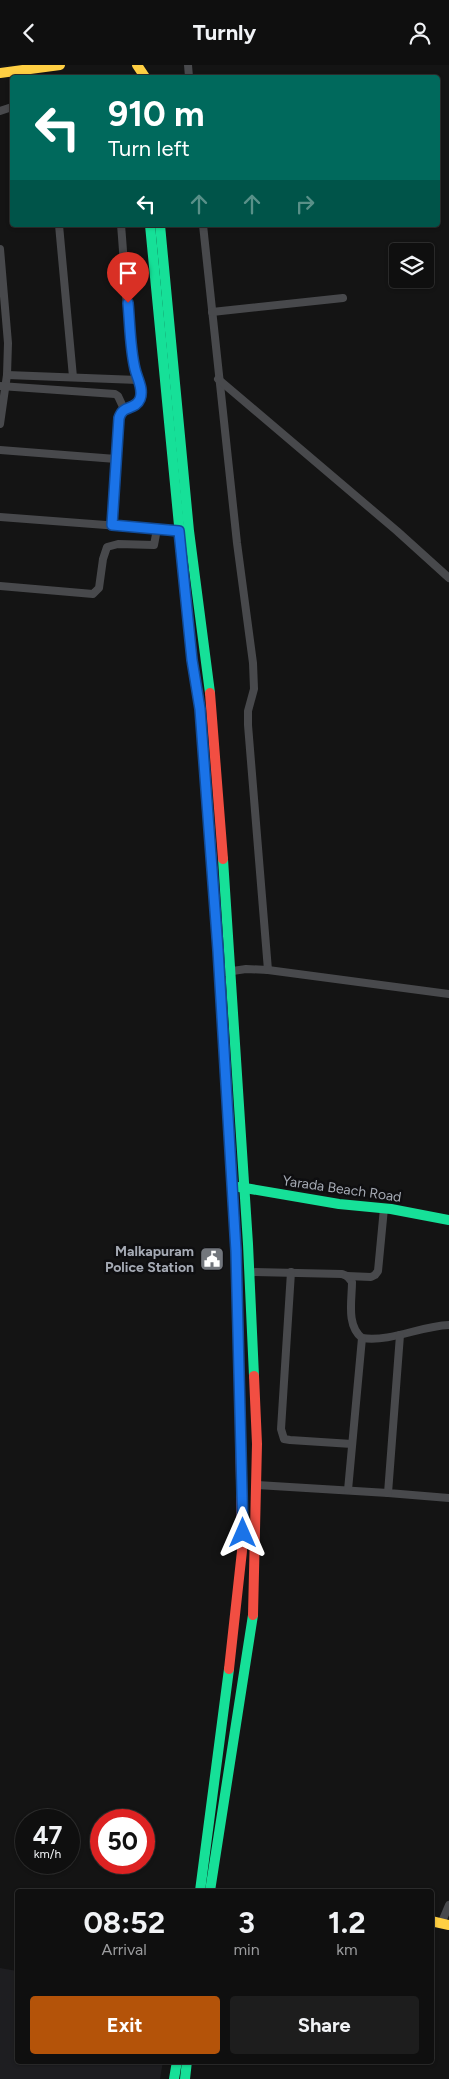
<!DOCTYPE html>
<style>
:root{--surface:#0f0f0f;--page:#1d1d1d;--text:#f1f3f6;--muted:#9b9c9e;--line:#2f2f2f;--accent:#b45309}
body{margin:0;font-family:Figtree,sans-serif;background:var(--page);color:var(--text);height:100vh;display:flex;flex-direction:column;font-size:19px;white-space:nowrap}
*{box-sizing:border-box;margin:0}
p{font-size:16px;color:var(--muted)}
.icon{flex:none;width:28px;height:28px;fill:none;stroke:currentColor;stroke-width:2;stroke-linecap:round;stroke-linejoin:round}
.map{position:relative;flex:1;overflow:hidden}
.drawer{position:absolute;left:15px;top:1824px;width:419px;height:175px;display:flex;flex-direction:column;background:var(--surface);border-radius:5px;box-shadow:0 1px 4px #0004,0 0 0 1px var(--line)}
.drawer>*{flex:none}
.hud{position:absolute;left:10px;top:10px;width:430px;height:152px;border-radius:5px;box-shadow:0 1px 4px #0004,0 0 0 1px var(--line);background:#00695c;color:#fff;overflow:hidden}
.fabs{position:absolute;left:389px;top:178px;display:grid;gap:10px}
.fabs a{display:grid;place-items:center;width:45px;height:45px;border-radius:5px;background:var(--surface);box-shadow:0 1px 4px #0004,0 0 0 1px var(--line);font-size:25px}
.speed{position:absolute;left:15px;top:1744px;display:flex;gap:10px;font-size:25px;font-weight:700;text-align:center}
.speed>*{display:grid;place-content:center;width:65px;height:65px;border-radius:50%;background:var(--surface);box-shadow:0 1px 4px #0004,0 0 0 1px var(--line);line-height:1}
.speed small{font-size:12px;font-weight:400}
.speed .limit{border:8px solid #d22;background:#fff;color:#111}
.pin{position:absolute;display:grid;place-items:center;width:42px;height:42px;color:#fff;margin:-51px -21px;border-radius:50% 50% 50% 0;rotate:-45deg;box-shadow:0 0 5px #0007}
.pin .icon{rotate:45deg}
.me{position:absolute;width:55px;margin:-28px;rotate:0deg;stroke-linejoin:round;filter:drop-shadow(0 0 4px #0008)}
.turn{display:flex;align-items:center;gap:18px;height:105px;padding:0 15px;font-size:22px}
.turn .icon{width:65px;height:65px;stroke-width:2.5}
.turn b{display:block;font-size:35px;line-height:42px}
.lanes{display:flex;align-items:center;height:48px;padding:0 15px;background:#0003;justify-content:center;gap:25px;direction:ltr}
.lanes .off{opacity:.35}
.eta{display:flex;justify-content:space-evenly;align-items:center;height:85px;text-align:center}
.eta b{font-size:30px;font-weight:700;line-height:35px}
.primary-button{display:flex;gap:10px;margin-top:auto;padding:10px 15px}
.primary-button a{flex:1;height:58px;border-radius:5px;background:var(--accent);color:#fff;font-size:20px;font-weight:700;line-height:58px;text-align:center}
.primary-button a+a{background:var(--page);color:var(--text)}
header{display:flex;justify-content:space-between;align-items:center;height:65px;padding:0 15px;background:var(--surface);font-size:22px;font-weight:700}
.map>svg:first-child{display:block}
.built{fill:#1e1e21}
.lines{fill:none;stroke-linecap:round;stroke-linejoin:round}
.street{stroke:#48494c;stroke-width:8}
.fast{stroke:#16e098;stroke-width:10}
.slow{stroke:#ffcf43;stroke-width:10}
.jam{stroke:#f24e42;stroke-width:10}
.route-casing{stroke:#114b97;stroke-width:12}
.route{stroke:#1a73e8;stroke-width:9}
.labels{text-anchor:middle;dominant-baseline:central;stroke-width:5;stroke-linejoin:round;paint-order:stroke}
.street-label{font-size:14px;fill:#a5aab4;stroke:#0e0e10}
.poi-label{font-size:14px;font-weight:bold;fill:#a5aab4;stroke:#0e0e10;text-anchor:end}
</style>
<header><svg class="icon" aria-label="back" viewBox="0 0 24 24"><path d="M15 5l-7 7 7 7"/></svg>Turnly<svg class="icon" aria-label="person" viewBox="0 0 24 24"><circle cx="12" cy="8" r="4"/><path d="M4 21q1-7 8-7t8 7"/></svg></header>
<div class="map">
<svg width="449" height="2014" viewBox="0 0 449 2014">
<rect width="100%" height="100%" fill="#141414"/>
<path class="built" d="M0,1903L17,1906L18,1996H163L160,2014H0Z"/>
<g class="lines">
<g class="street">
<path d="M188,0L189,12"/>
<path d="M0,46L12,42"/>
<path d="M59,160L73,312"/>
<path d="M203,160L237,478L253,598L254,624L248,646V660L268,905"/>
<path d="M0,184L8,278L7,310L0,359"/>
<path d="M212,247L343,233"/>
<path d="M7,310L138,315"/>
<path d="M218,314L397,466L449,513"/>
<path d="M0,321L115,329L118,331L124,344"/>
<path d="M0,385L116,394"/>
<path d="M0,452L185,466"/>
<path d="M112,460L119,353C122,340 138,344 141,330C143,320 135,308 133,297C126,252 125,205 121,160"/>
<path d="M0,521L93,529L99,523L103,494L107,482L118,479L154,480L157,464"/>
<path d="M226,907L246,904L268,905L449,929"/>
<path d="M249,1207L342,1209L347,1211L352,1217C352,1235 346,1260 362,1273C392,1277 420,1261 449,1260"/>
<path d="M291,1207L281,1364L284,1374L290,1375L352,1379"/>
<path d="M347,1211L371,1212L375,1210L378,1206L384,1143"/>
<path d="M400,1270L388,1428L449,1433"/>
<path d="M257,1420L388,1428"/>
<path d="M348,1425L362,1273"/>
<path d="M441,1859L449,1840"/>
</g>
<g class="fast">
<path d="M150,160L192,595L200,644L209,759"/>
<path d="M160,160L189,466L210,628"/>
<path d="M223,794L248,1179L254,1311"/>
<path d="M221,925L236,1186L240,1346"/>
<path d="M239,1122L339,1139L391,1144L449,1155"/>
<path d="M200,1826L229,1604"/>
<path d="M210,1826L253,1550"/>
<path d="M174,2014L177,1996"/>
<path d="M185,2014L187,1996"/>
</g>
<g class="slow">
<path d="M137,0L145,12"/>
<path d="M0,8L60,0"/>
<path d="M209,759L221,925"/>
<path d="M431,1856L449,1860"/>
</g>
<g class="jam">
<path d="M210,628L223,794"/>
<path d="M253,1550L257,1379L254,1311"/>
<path d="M229,1604L242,1486L240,1346"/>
</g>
</g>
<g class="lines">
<defs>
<path id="route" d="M128,238C130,260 130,283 135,304C137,313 144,324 140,334C135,346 123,339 119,353L112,460L179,466L192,595L200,644L218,885L236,1186L243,1468"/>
</defs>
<use href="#route" class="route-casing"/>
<use href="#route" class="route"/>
</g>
<defs>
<symbol id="civic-square" viewBox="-11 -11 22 22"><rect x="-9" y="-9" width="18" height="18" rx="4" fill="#72767c" stroke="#0e0e10"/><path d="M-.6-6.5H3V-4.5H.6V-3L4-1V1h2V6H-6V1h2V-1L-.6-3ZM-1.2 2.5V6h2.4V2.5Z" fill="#fff"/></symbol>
</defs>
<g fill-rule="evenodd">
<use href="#civic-square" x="198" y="1180" width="28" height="28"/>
</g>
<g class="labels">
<g class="street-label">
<text transform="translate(342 1124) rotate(8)">Yarada Beach Road</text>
</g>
<g class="poi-label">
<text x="194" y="1186">Malkapuram<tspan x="194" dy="16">Police Station</tspan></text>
</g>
</g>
</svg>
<div class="fabs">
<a><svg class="icon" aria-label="layers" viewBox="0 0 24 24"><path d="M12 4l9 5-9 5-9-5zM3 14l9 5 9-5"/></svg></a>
</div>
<div class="speed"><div>47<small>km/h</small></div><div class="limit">50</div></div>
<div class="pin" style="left:128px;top:238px;background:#d93025"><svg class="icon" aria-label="arrive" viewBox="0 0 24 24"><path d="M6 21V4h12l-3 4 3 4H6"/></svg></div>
<svg class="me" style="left:243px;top:1468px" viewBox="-20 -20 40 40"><path d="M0-17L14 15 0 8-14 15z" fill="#1a73e8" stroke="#fff" stroke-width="4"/></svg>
<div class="hud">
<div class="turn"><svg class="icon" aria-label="left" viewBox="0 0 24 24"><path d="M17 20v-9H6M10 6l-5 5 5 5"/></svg><div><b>910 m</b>Turn left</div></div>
<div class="lanes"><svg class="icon" aria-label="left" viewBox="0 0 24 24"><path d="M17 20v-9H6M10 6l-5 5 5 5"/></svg><svg class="icon off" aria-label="ahead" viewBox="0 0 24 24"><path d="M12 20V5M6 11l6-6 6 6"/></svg><svg class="icon off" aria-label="ahead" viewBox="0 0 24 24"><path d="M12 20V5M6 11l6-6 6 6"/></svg><svg class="icon off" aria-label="right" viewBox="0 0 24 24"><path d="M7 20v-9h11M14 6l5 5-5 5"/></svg></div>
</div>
<section class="drawer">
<div class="eta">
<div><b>08:52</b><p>Arrival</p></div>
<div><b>3</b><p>min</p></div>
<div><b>1.2</b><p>km</p></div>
</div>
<div class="primary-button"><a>Exit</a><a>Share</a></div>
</section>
</div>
